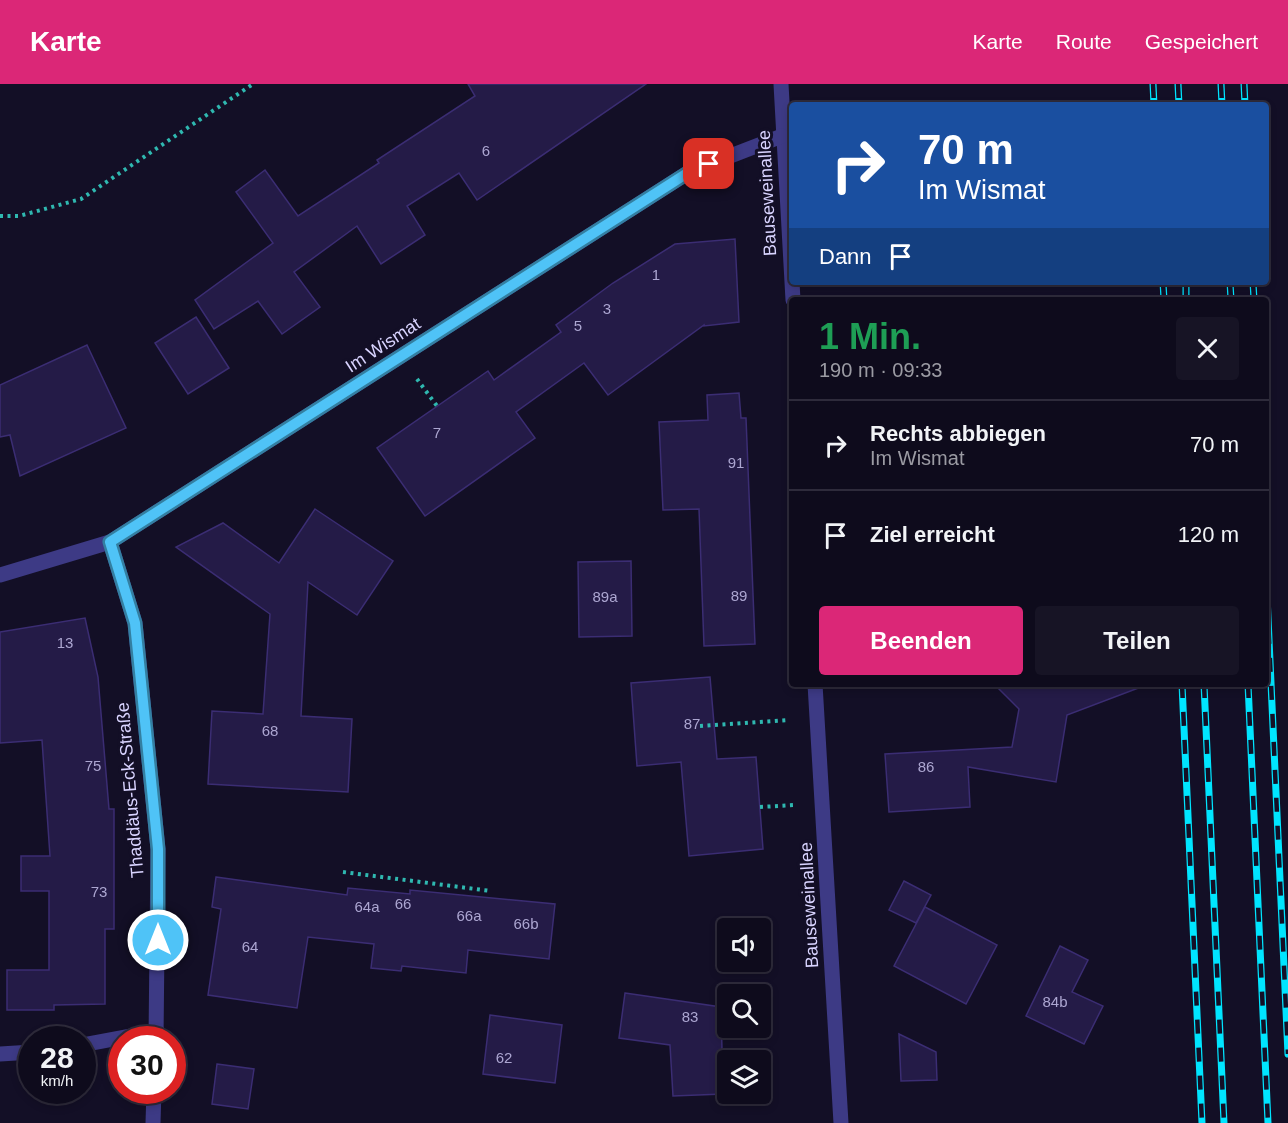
<!DOCTYPE html>
<html lang="de">
<meta charset="utf-8">
<style>
:root{--surface:#0e0b1c;--page:#171425;--text:#f1f3f6;--muted:#9b9ba3;--line:#2e2b3b;--accent:#db2777}
body{margin:0;font-family:Arial,sans-serif;background:var(--page);color:var(--text);height:100vh;display:flex;flex-direction:column;font-size:22px;white-space:nowrap}
*{box-sizing:border-box;margin:0}
p{font-size:20px;color:var(--muted)}
.icon{flex:none;width:33px;height:33px;fill:none;stroke:currentColor;stroke-width:2;stroke-linecap:round;stroke-linejoin:round}
.map{position:relative;flex:1;overflow:hidden}
.sheet{position:absolute;left:789px;top:213px;width:480px;height:390px;display:flex;flex-direction:column;background:var(--surface);border-radius:6px;box-shadow:0 3px 9px #0003,0 0 0 2px var(--line)}
.sheet>*{flex:none}
.guide{position:absolute;left:789px;top:18px;width:480px;height:183px;border-radius:6px;box-shadow:0 3px 9px #0003,0 0 0 2px var(--line);background:#1a4fa0;color:#fff;overflow:hidden}
.tools{position:absolute;left:717px;top:834px;display:grid;gap:12px}
.tools a{display:grid;place-items:center;width:54px;height:54px;border-radius:6px;background:var(--surface);box-shadow:0 3px 9px #0003,0 0 0 2px var(--line);font-size:30px}
.speed{position:absolute;left:18px;top:942px;display:flex;gap:12px;font-size:30px;font-weight:700;text-align:center}
.speed>*{display:grid;place-content:center;width:78px;height:78px;border-radius:50%;background:var(--surface);box-shadow:0 3px 9px #0003,0 0 0 2px var(--line);line-height:1}
.speed small{font-size:15px;font-weight:400}
.speed .limit{border:9px solid #d22;background:#fff;color:#111}
.pin{position:absolute;display:grid;place-items:center;width:51px;height:51px;color:#fff;margin:-26px;border-radius:12px;box-shadow:0 3px 9px #0006}
.me{position:absolute;width:66px;margin:-33px;rotate:0deg;stroke-linejoin:round;filter:drop-shadow(0 0 4px #0008)}
.turn{display:flex;align-items:center;gap:21px;height:126px;padding:0 30px;font-size:27px}
.turn .icon{width:78px;height:78px;stroke-width:2.5}
.turn b{display:block;font-size:42px;line-height:51px}
.then{display:flex;align-items:center;height:57px;padding:0 30px;background:#0003;gap:12px;font-size:22px}
.round{display:grid;place-items:center;flex:none;width:63px;height:63px;border-radius:6px;background:var(--page)}
.headline{display:flex;align-items:center;justify-content:space-between;height:102px;padding:0 30px}
h1{font-size:36px;font-weight:600;line-height:45px;color:#1e9e55}
.cta{display:flex;gap:12px;margin-top:auto;padding:12px 30px}
.cta a{flex:1;height:69px;border-radius:6px;background:var(--accent);color:#fff;font-size:24px;font-weight:600;line-height:69px;text-align:center}
.cta a+a{background:var(--page);color:var(--text)}
ul{padding:0;list-style:none}
li{display:flex;align-items:center;gap:18px;height:90px;padding:0 30px;border-top:2px solid var(--line)}
li div{flex:1}
li b{display:block;font-size:22px}
li em{font-style:normal}
header{display:flex;align-items:center;gap:36px;box-sizing:border-box;height:84px;padding:0 30px;background:var(--accent);color:#fff}
header strong{font-size:28px}
nav{display:flex;gap:33px;margin-inline-start:auto;font-size:21px}
.map>svg:first-child{display:block}
.building{fill:#241b47;stroke:#3b2d73;stroke-width:1.5}
.lines{fill:none;stroke-linecap:round;stroke-linejoin:round}
.path{stroke:#2fb8b0;stroke-width:4;stroke-dasharray:3 4.5;stroke-linecap:butt}
.minor{stroke:#3d3a85;stroke-width:15}
.rail-casing{stroke:#00e5ff;stroke-width:7}
.rail{stroke:#130f26;stroke-width:4.5;stroke-dasharray:14;stroke-linecap:butt}
.route-casing{stroke:#337fa1;stroke-width:15}
.route{stroke:#4fc3f7;stroke-width:10}
.labels{text-anchor:middle;dominant-baseline:central;stroke-width:6;stroke-linejoin:round;paint-order:stroke}
.number-label{font-size:15px;fill:#aca6d1}
.street-label{font-size:18px;fill:#d9d4ff;stroke:#130f26}
</style>
<header>
<strong>Karte</strong>
<nav><a>Karte</a><a>Route</a><a>Gespeichert</a></nav>
</header>
<div class="map">
<svg width="1288" height="1039" viewBox="0 0 1288 1039">
<rect width="100%" height="100%" fill="#130f26"/>
<g class="building">
<path d="M468,0H646L477,116L459,89L407,122L425,151L381,180L357,142L294,188L320,223L282,250L258,217L214,245L195,216L273,159L236,108L265,86L298,132L379,79L377,76L475,12Z"/>
<path d="M735,155L739,238L704,242V241L608,311L584,279L516,328L535,354L425,432L377,364L488,287L494,296L561,248L556,241L613,199L675,160Z"/>
<path d="M196,233L229,284L188,310L155,259Z"/>
<path d="M87,261L126,344L20,392L10,351L0,353V301Z"/>
<path d="M739,309L741,334H746L755,560L704,562L699,425L663,426L659,338L708,336L707,311Z"/>
<path d="M315,425L393,477L357,531L308,498L301,632L352,635L348,708L208,700L212,627L263,630L270,530L176,463L223,439L279,479Z"/>
<path d="M631,477L632,552L579,553L578,478Z"/>
<path d="M85,534L98,593L109,725H114V845H105V920L54,921V926H7V886H49V807H21V772H50L42,656L0,659V548Z"/>
<path d="M710,593L717,675L756,673L763,765L689,772L681,678L637,682L631,599Z"/>
<path d="M994,600H1140L1141,603L1067,631L1056,698L968,683L970,723L889,728L885,670L1012,663L1019,625Z"/>
<path d="M216,793L347,811L348,804L410,810V806L555,820L549,875L468,866L466,889L402,882L401,887L371,884L374,860L308,853L297,924L208,911L221,825L212,823Z"/>
<path d="M904,797L931,811L916,839L889,826Z"/>
<path d="M925,823L997,861L966,920L894,882Z"/>
<path d="M1060,862L1088,876L1072,908L1103,922L1084,960L1026,932Z"/>
<path d="M625,909L721,923L723,1010L673,1012L670,961L619,954Z"/>
<path d="M490,931L562,941L555,999L483,990Z"/>
<path d="M899,950L936,968L937,996L901,997Z"/>
<path d="M217,980L254,985L248,1025L212,1020Z"/>
</g>
<g class="lines">
<g class="path">
<path d="M0,132H19L81,115L253,0"/>
<path d="M417,295L437,322"/>
<path d="M700,642L789,636"/>
<path d="M760,723L795,721"/>
<path d="M343,788L491,807"/>
</g>
<g class="minor">
<path d="M781,0L793,216"/>
<path d="M110,458L135,539L158,765L156,956"/>
<path d="M0,491L110,458L689,88L782,52"/>
<path d="M815,600L841,1039"/>
<path d="M82,961L157,947"/>
<path d="M0,970L32,968"/>
<path d="M153,1039L154,1006"/>
</g>
<defs>
<g id="rail">
<path d="M1153,0L1154,21"/>
<path d="M1178,0L1179,21"/>
<path d="M1221,0L1222,21"/>
<path d="M1244,0L1245,21"/>
<path d="M1163,198L1164,216"/>
<path d="M1186,198V216"/>
<path d="M1230,198L1231,216"/>
<path d="M1253,198L1254,216"/>
<path d="M1266,490L1288,970"/>
<path d="M1182,600L1202,1039"/>
<path d="M1204,600L1224,1039"/>
<path d="M1248,600L1268,1039"/>
</g>
</defs>
<use href="#rail" class="rail-casing"/>
<use href="#rail" class="rail"/>
</g>
<g class="lines">
<defs>
<path id="route" d="M158,856V765L135,539L110,458L689,88L709,80"/>
</defs>
<use href="#route" class="route-casing"/>
<use href="#route" class="route"/>
</g>
<g class="labels">
<g class="number-label">
<text x="486" y="66">6</text>
<text x="656" y="190">1</text>
<text x="607" y="224">3</text>
<text x="578" y="241">5</text>
<text x="437" y="348">7</text>
<text x="736" y="378">91</text>
<text x="739" y="511">89</text>
<text x="605" y="512">89a</text>
<text x="65" y="558">13</text>
<text x="692" y="639">87</text>
<text x="270" y="646">68</text>
<text x="93" y="681">75</text>
<text x="926" y="682">86</text>
<text x="99" y="807">73</text>
<text x="403" y="819">66</text>
<text x="367" y="822">64a</text>
<text x="469" y="831">66a</text>
<text x="526" y="839">66b</text>
<text x="250" y="862">64</text>
<text x="1055" y="917">84b</text>
<text x="690" y="932">83</text>
<text x="504" y="973">62</text>
</g>
<g class="street-label">
<text transform="translate(767 109) rotate(-93)">Bauseweinallee</text>
<text transform="translate(383 261) rotate(-33)">Im Wismat</text>
<text transform="translate(130 706) rotate(-95)">Thaddäus-Eck-Straße</text>
<text transform="translate(809 821) rotate(-93)">Bauseweinallee</text>
</g>
</g>
</svg>
<div class="tools">
<a><svg class="icon" aria-label="sound" viewBox="0 0 24 24"><path d="M4 9h4l5-4v14l-5-4H4zM17 9q2 3 0 6"/></svg></a>
<a><svg class="icon" aria-label="search" viewBox="0 0 24 24"><circle cx="10" cy="10" r="6"/><path d="M15 15l6 6"/></svg></a>
<a><svg class="icon" aria-label="layers" viewBox="0 0 24 24"><path d="M12 4l9 5-9 5-9-5zM3 14l9 5 9-5"/></svg></a>
</div>
<div class="speed"><div>28<small>km/h</small></div><div class="limit">30</div></div>
<div class="pin" style="left:709px;top:80px;background:#d93025"><svg class="icon" aria-label="arrive" viewBox="0 0 24 24"><path d="M6 21V4h12l-3 4 3 4H6"/></svg></div>
<svg class="me" style="left:158px;top:856px" viewBox="-20 -20 40 40"><circle r="17" fill="#4fc3f7" stroke="#fff" stroke-width="3"/><path d="M0-11L8 9 0 5-8 9z" fill="#fff"/></svg>
<div class="guide">
<div class="turn"><svg class="icon" aria-label="right" viewBox="0 0 24 24"><path d="M7 20v-9h11M14 6l5 5-5 5"/></svg><div><b>70 m</b>Im Wismat</div></div>
<div class="then">Dann<svg class="icon" aria-label="arrive" viewBox="0 0 24 24"><path d="M6 21V4h12l-3 4 3 4H6"/></svg></div>
</div>
<section class="sheet">
<div class="headline"><div><h1>1 Min.</h1><p>190 m · 09:33</p></div><a class="round"><svg class="icon" aria-label="close" viewBox="0 0 24 24"><path d="M6 6l12 12M18 6L6 18"/></svg></a></div>
<ul>
<li><svg class="icon" aria-label="right" viewBox="0 0 24 24"><path d="M7 20v-9h11M14 6l5 5-5 5"/></svg><div><b>Rechts abbiegen</b><p>Im Wismat</p></div><em>70 m</em></li>
<li><svg class="icon" aria-label="arrive" viewBox="0 0 24 24"><path d="M6 21V4h12l-3 4 3 4H6"/></svg><div><b>Ziel erreicht</b></div><em>120 m</em></li>
</ul>
<div class="cta"><a>Beenden</a><a>Teilen</a></div>
</section>
</div>
